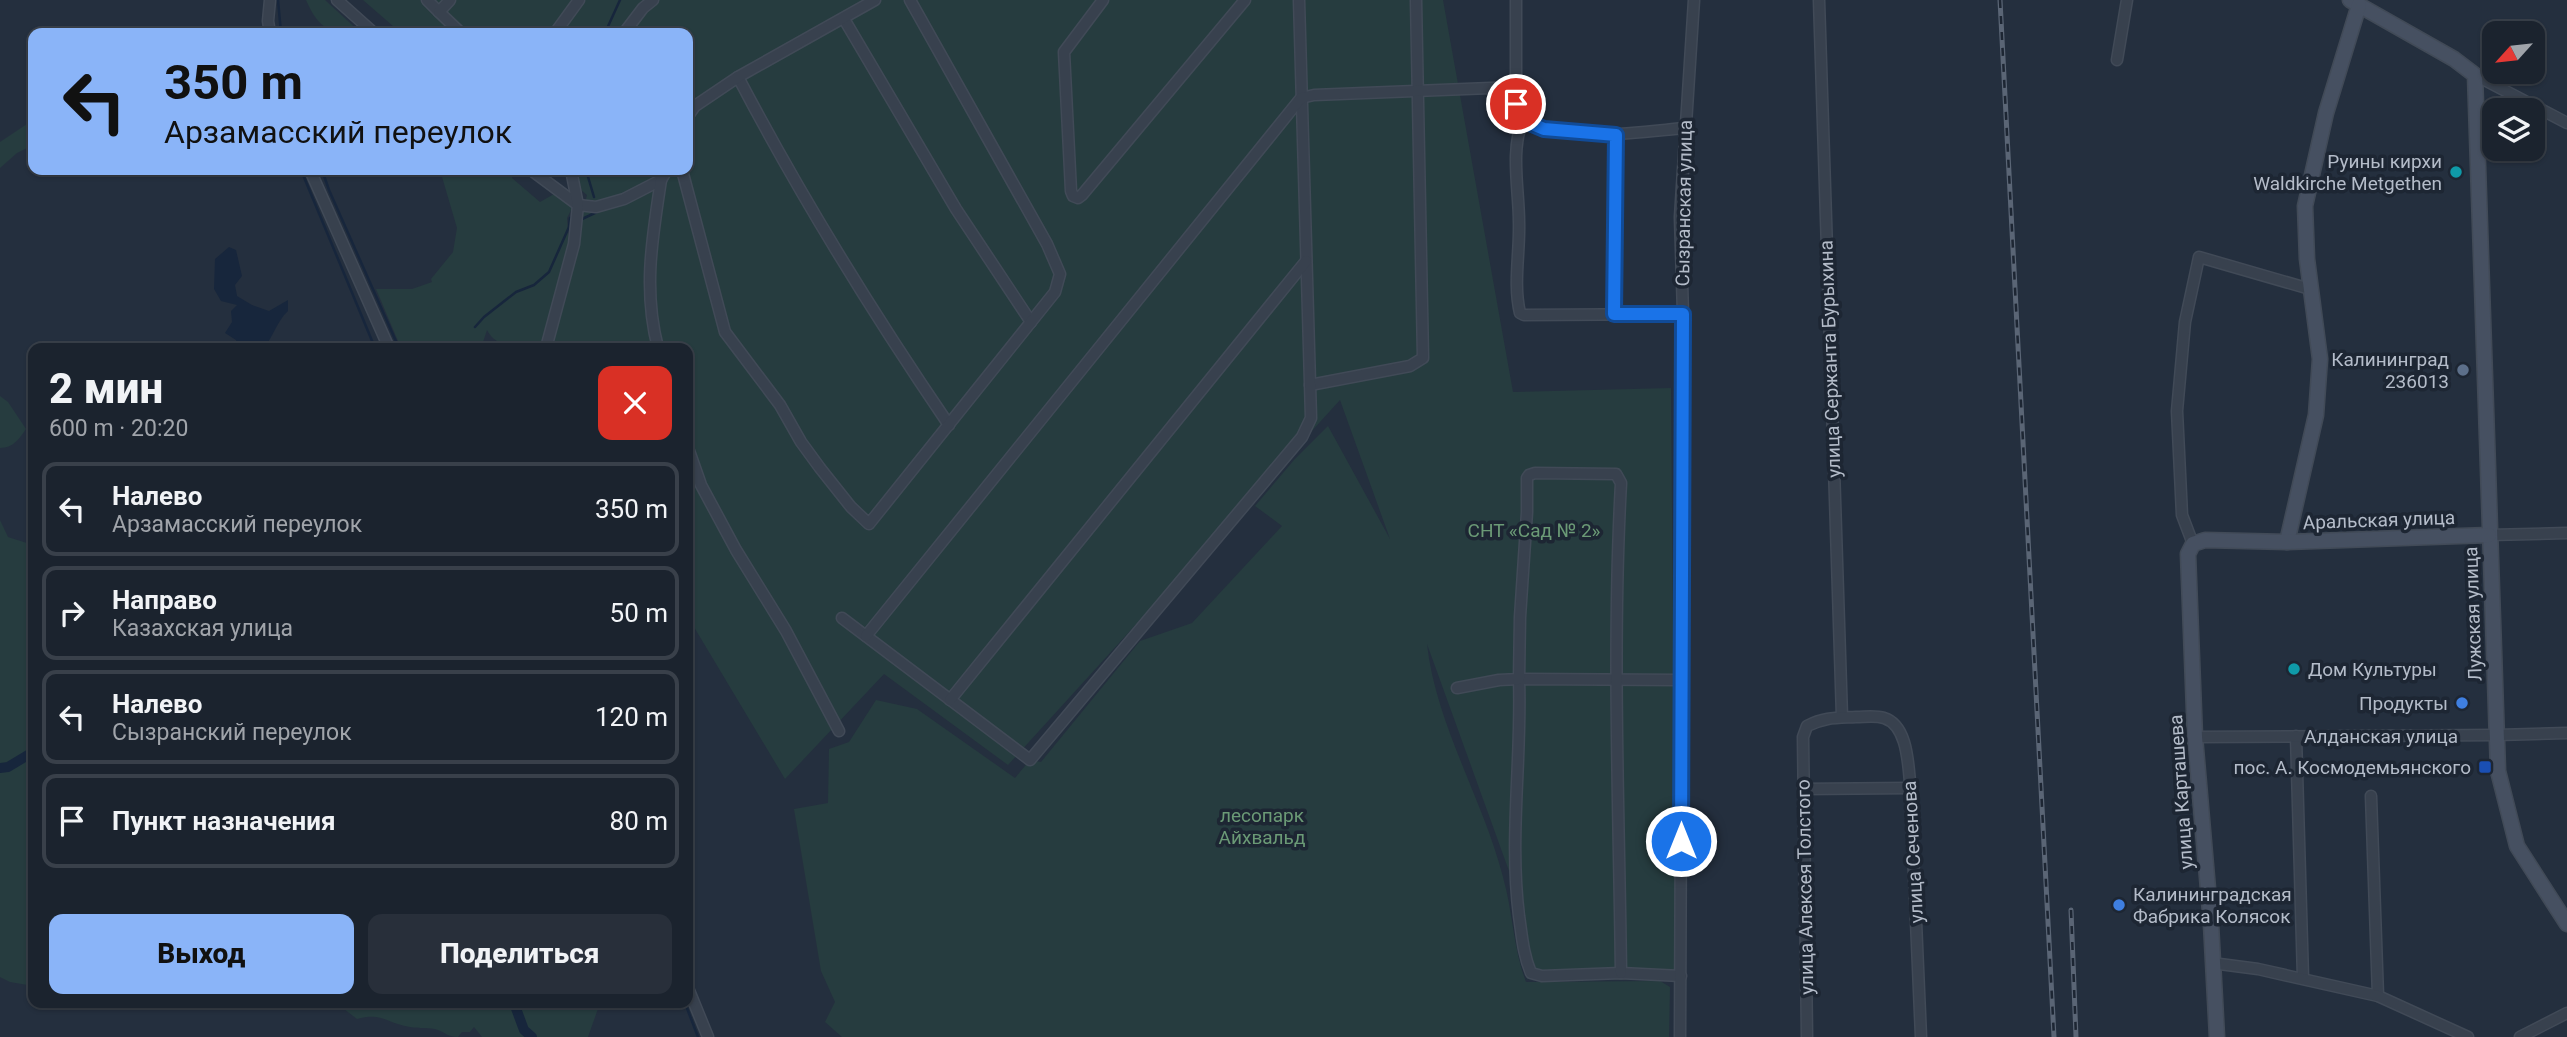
<!DOCTYPE html>
<html lang="ru">
<meta charset="utf-8">
<style>
:root{--surface:#1b232e;--page:#282f3a;--text:#f1f3f6;--muted:#a0a4aa;--line:#39404a;--accent:#8ab4f8}
body{margin:0;font-family:Roboto,sans-serif;background:var(--page);color:var(--text);height:100vh;display:flex;flex-direction:column;font-size:26px;white-space:nowrap}
*{box-sizing:border-box;margin:0}
p{font-size:23px;color:var(--muted)}
.icon{flex:none;width:38px;height:38px;fill:none;stroke:currentColor;stroke-width:2;stroke-linecap:round;stroke-linejoin:round}
.map{position:relative;flex:1;overflow:hidden}
.side{position:absolute;left:28px;top:343px;width:665px;height:665px;display:flex;flex-direction:column;background:var(--surface);border-radius:14px;box-shadow:0 2px 5px #0004,0 0 0 2px var(--line)}
.side>*{flex:none}
.guide{position:absolute;left:28px;top:28px;width:665px;height:147px;border-radius:14px;box-shadow:0 2px 5px #0004,0 0 0 2px var(--line);background:#8ab4f8;color:#111;overflow:hidden}
.needle{width:46px;rotate:243deg}
.fabs{position:absolute;left:2482px;top:21px;display:grid;gap:14px}
.fabs a{display:grid;place-items:center;width:63px;height:63px;border-radius:14px;background:var(--surface);box-shadow:0 2px 5px #0004,0 0 0 2px var(--line);font-size:35px}
.pin{position:absolute;display:grid;place-items:center;width:60px;height:60px;color:#fff;margin:-30px;border:4px solid #fff;border-radius:50%;box-shadow:0 2px 7px #0007}
.me{position:absolute;width:77px;margin:-38px;rotate:0deg;stroke-linejoin:round;filter:drop-shadow(0 0 5px #0008)}
.turn{display:flex;align-items:center;gap:24px;height:147px;padding:0 21px;font-size:32px}
.turn .icon{width:91px;height:91px;stroke-width:2.5}
.turn b{display:block;font-size:49px;line-height:60px}
.round{display:grid;place-items:center;flex:none;width:74px;height:74px;border-radius:14px;background:var(--page)}
.summary{display:flex;align-items:center;justify-content:space-between;height:119px;padding:0 21px}
h1{font-size:42px;font-weight:800;line-height:52px}
.button{display:flex;gap:14px;margin-top:auto;padding:14px 21px}
.button a{flex:1;height:80px;border-radius:14px;background:var(--accent);color:#111;font-size:28px;font-weight:800;line-height:80px;text-align:center}
.button a+a{background:var(--page);color:var(--text)}
ul{padding:0;list-style:none}
li{display:flex;align-items:center;gap:21px;height:94px;margin:0 14px 10px;padding:0 7px;border:4px solid var(--line);border-radius:14px}
li div{flex:1}
li b{display:block;font-size:26px}
li em{font-style:normal}
.map>svg:first-child{display:block}
.green{fill:#263c3f}
.water{fill:#17263c}
.lines{fill:none;stroke-linecap:round;stroke-linejoin:round}
.stream{stroke:#17263c;stroke-width:2.5}
.canal{stroke:#17263c;stroke-width:10}
.street-casing{stroke:#414a57;stroke-width:13}
.secondary-casing{stroke:#414a57;stroke-width:17}
.street{stroke:#38414e;stroke-width:10}
.secondary{stroke:#465061;stroke-width:14}
.rail-casing{stroke:#5a6575;stroke-width:5}
.rail{stroke:#1d2633;stroke-width:2.5;stroke-dasharray:8;stroke-linecap:butt}
.route-casing{stroke:#114b97;stroke-width:18}
.route{stroke:#1a73e8;stroke-width:12}
.culture-dot{fill:#0f9aa8;stroke:#1d2633;stroke-width:2.5}
.service-dot{fill:#5c6f8a;stroke:#1d2633;stroke-width:2.5}
.shop-dot{fill:#3f7fe0;stroke:#1d2633;stroke-width:2.5}
.transit-dot{fill:#1a4fb4;stroke:#1d2633;stroke-width:2.5}
.labels{text-anchor:middle;dominant-baseline:central;stroke-width:7;stroke-linejoin:round;paint-order:stroke}
.poi-label{font-size:19px;fill:#b4bcc9;stroke:#1d2633;text-anchor:end}
.street-label{font-size:19px;fill:#b4bcc9;stroke:#1d2633}
.park-label{font-size:19px;fill:#6b9a76;stroke:#1d2633}
</style>
<div class="map">
<svg width="2567" height="1037" viewBox="0 0 2567 1037">
<rect width="100%" height="100%" fill="#242f3e"/>
<g class="green">
<path d="M306,0H325L361,33C330,33 319,30 306,0Z"/>
<path d="M363,0H1443L1513,392L1671,388L1676,980L1527,979L1509,871L1427,644C1436,725 1483,799 1503,877C1513,912 1513,948 1526,982L1660,981L1670,987L1669,1037H842L825,1022L835,1002L821,971L794,809L828,803L829,749L849,742L876,700L917,709L1015,778L1030,760L1041,762L1140,641L1192,623L1282,526L1255,506L1294,460L1328,426L1390,539L1340,400L1008,765L884,674L785,779L688,617V348H550L587,195L557,170H688V33H401Z"/>
<path d="M33,120V145L17,153L0,168V142Z"/>
<path d="M440,170H514L512,178L540,202L554,194L573,206L567,218L569,244L552,310L543,340L538,347C520,349 496,348 487,330L481,348H401L376,289H412L432,282L431,279L453,252L457,228Z"/>
<path d="M0,396L8,402L26,429C19,439 13,448 0,448Z"/>
<path d="M0,520L8,537L33,545V986L10,982L0,977Z"/>
<path d="M296,1003H600L588,1037H482L474,1027L470,1032H462L458,1037C448,1037 446,1033 438,1030C430,1027 419,1029 410,1027C388,1024 382,1012 357,1019L344,1009H321L314,1005L298,1006Z"/>
</g>
<path class="water" d="M229,247L236,250L242,276L235,285L237,296L252,305L269,311L288,300V311C276,322 274,337 263,348H239L236,340L225,333L232,322L231,311L237,305L221,301L214,289L215,259Z"/>
<g class="lines">
<g class="stream">
<path d="M278,0L281,33"/>
<path d="M605,33L620,0"/>
<path d="M301,170L375,348"/>
<path d="M322,170L329,190L399,348"/>
<path d="M586,170L594,197"/>
<path d="M582,219L597,212"/>
<path d="M475,327L484,317L516,292L534,285L549,272L569,227L570,218"/>
<path d="M685,1003L698,1037"/>
</g>
<g class="canal">
<path d="M0,768L8,767L33,752"/>
<path d="M514,1003L524,1030L532,1037"/>
</g>
<defs>
<g id="street">
<path d="M337,0L374,33"/>
<path d="M427,0L439,12"/>
<path d="M450,0L439,12L461,33"/>
<path d="M1103,0L1064,52L1071,191L1073,196L1078,198L1082,195L1245,0"/>
<path d="M1516,0V104L1523,120C1572,143 1632,133 1684,128"/>
<path d="M1819,0L1842,717"/>
<path d="M844,19L956,209L1031,322"/>
<path d="M270,33L268,21L270,0"/>
<path d="M555,33L579,0"/>
<path d="M624,33L643,8L653,0"/>
<path d="M2117,60L2127,0"/>
<path d="M2475,75L2567,123"/>
<path d="M738,77C801,197 872,312 949,425"/>
<path d="M688,116L695,106L738,77L875,0"/>
<path d="M1523,120C1510,150 1519,190 1519,222C1520,252 1513,284 1520,313L1524,315L1683,314"/>
<path d="M310,170L389,348"/>
<path d="M531,170L578,205L596,207L624,199L661,180L667,170"/>
<path d="M682,170L725,332L780,405L801,442L820,468L851,507L869,524L1055,292L1060,274L1047,244L910,0"/>
<path d="M1614,314L1616,135"/>
<path d="M546,348L574,244L578,205L571,170"/>
<path d="M658,348C643,290 652,239 661,180"/>
<path d="M1310,385L1410,366L1423,358L1416,0"/>
<path d="M688,448L701,485L736,550L786,631L839,731"/>
<path d="M2489,535L2567,533"/>
<path d="M2193,544L2182,515L2177,411L2185,322L2199,257L2310,289"/>
<path d="M842,618L1030,760L1302,437L1311,418L1299,0"/>
<path d="M866,636L1301,98L1314,95L1516,87"/>
<path d="M1681,680L1519,679C1522,758 1509,837 1519,916C1522,936 1523,954 1531,973L1542,976L1621,973L1681,976"/>
<path d="M1457,688L1499,680L1519,679L1520,617L1527,512V478L1529,475L1535,473L1616,474L1621,483C1612,646 1619,809 1621,973"/>
<path d="M950,700L1306,261"/>
<path d="M2296,736L2303,978"/>
<path d="M2195,737L2497,735L2567,733"/>
<path d="M1803,789L1910,788"/>
<path d="M2371,796L2378,996"/>
<path d="M2212,963L2258,969L2378,996L2468,1037"/>
<path d="M688,988L708,1037"/>
<path d="M1680,1037L1683,314L1680,217L1694,0"/>
<path d="M1807,1037L1803,737L1807,726C1825,717 1836,718 1856,717C1865,717 1875,715 1884,718C1907,725 1908,762 1910,782L1921,1037"/>
<path d="M2520,1037L2567,1013"/>
</g>
<g id="secondary">
<path d="M2350,0L2454,59L2475,75L2498,771L2517,846L2567,924"/>
<path d="M2287,542L2316,415L2320,359L2307,259L2305,206L2326,113L2359,5"/>
<path d="M2217,1037L2211,924L2195,737L2188,554L2193,544L2205,540L2287,542L2489,535"/>
</g>
</defs>
<use href="#street" class="street-casing"/>
<use href="#secondary" class="secondary-casing"/>
<use href="#street" class="street"/>
<use href="#secondary" class="secondary"/>
<defs>
<g id="rail">
<path d="M2000,0L2054,1037"/>
<path d="M2071,910L2076,1037"/>
</g>
</defs>
<use href="#rail" class="rail-casing"/>
<use href="#rail" class="rail"/>
</g>
<g class="lines">
<defs>
<path id="route" d="M1516,104L1523,120L1544,129L1616,135L1614,314H1683L1681,841"/>
</defs>
<use href="#route" class="route-casing"/>
<use href="#route" class="route"/>
</g>
<g class="culture-dot">
<circle cx="2456" cy="172" r="7"/>
<circle cx="2294" cy="669" r="7"/>
</g>
<circle class="service-dot" cx="2463" cy="370" r="7"/>
<g class="shop-dot">
<circle cx="2462" cy="703" r="7"/>
<circle cx="2119" cy="905" r="7"/>
</g>
<rect class="transit-dot" x="2478" y="760" width="14" height="14" rx="3.5"/>
<g class="labels">
<g class="poi-label">
<text x="2442" y="161">Руины кирхи<tspan x="2442" dy="22">Waldkirche Metgethen</tspan></text>
<text x="2449" y="359">Калининград<tspan x="2449" dy="22">236013</tspan></text>
<text x="2308" y="669" text-anchor="start">Дом Культуры</text>
<text x="2448" y="703">Продукты</text>
<text x="2471" y="767">пос. А. Космодемьянского</text>
<text x="2133" y="894" text-anchor="start">Калининградская<tspan x="2133" dy="22">Фабрика Колясок</tspan></text>
</g>
<g class="street-label">
<text transform="translate(1684 203) rotate(-89)">Сызранская улица</text>
<text transform="translate(1830 359) rotate(-92)">улица Сержанта Бурыхина</text>
<text transform="translate(2379 520) rotate(-2)">Аральская улица</text>
<text transform="translate(2473 614) rotate(-92)">Лужская улица</text>
<text x="2381" y="736">Алданская улица</text>
<text transform="translate(2181 792) rotate(-94)">улица Карташева</text>
<text transform="translate(1913 852) rotate(-93)">улица Сеченова</text>
<text transform="translate(1805 887) rotate(-91)">улица Алексея Толстого</text>
</g>
<g class="park-label">
<text x="1534" y="530">СНТ «Сад № 2»</text>
<text x="1262" y="815">лесопарк<tspan x="1262" dy="22">Айхвальд</tspan></text>
</g>
</g>
</svg>
<div class="fabs">
<a><svg class="needle" viewBox="-14 -14 28 28"><path d="M0-13l5 13h-10z" fill="#e53935"/><path d="M0 13l5-13h-10z" fill="#a0a4aa"/></svg></a>
<a><svg class="icon" aria-label="layers" viewBox="0 0 24 24"><path d="M12 4l9 5-9 5-9-5zM3 14l9 5 9-5"/></svg></a>
</div>
<div class="pin" style="left:1516px;top:104px;background:#d93025"><svg class="icon" aria-label="arrive" viewBox="0 0 24 24"><path d="M6 21V4h12l-3 4 3 4H6"/></svg></div>
<svg class="me" style="left:1681px;top:841px" viewBox="-20 -20 40 40"><circle r="17" fill="#1a73e8" stroke="#fff" stroke-width="3"/><path d="M0-11L8 9 0 5-8 9z" fill="#fff"/></svg>
<div class="guide">
<div class="turn"><svg class="icon" aria-label="left" viewBox="0 0 24 24"><path d="M17 20v-9H6M10 6l-5 5 5 5"/></svg><div><b>350 m</b>Арзамасский переулок</div></div>
</div>
<section class="side">
<div class="summary"><div><h1>2 мин</h1><p>600 m · 20:20</p></div><a class="round" style="background:#d93025;color:#fff"><svg class="icon" aria-label="close" viewBox="0 0 24 24"><path d="M6 6l12 12M18 6L6 18"/></svg></a></div>
<ul>
<li><svg class="icon" aria-label="left" viewBox="0 0 24 24"><path d="M17 20v-9H6M10 6l-5 5 5 5"/></svg><div><b>Налево</b><p>Арзамасский переулок</p></div><em>350 m</em></li>
<li><svg class="icon" aria-label="right" viewBox="0 0 24 24"><path d="M7 20v-9h11M14 6l5 5-5 5"/></svg><div><b>Направо</b><p>Казахская улица</p></div><em>50 m</em></li>
<li><svg class="icon" aria-label="left" viewBox="0 0 24 24"><path d="M17 20v-9H6M10 6l-5 5 5 5"/></svg><div><b>Налево</b><p>Сызранский переулок</p></div><em>120 m</em></li>
<li><svg class="icon" aria-label="arrive" viewBox="0 0 24 24"><path d="M6 21V4h12l-3 4 3 4H6"/></svg><div><b>Пункт назначения</b></div><em>80 m</em></li>
</ul>
<div class="button"><a>Выход</a><a>Поделиться</a></div>
</section>
</div>
